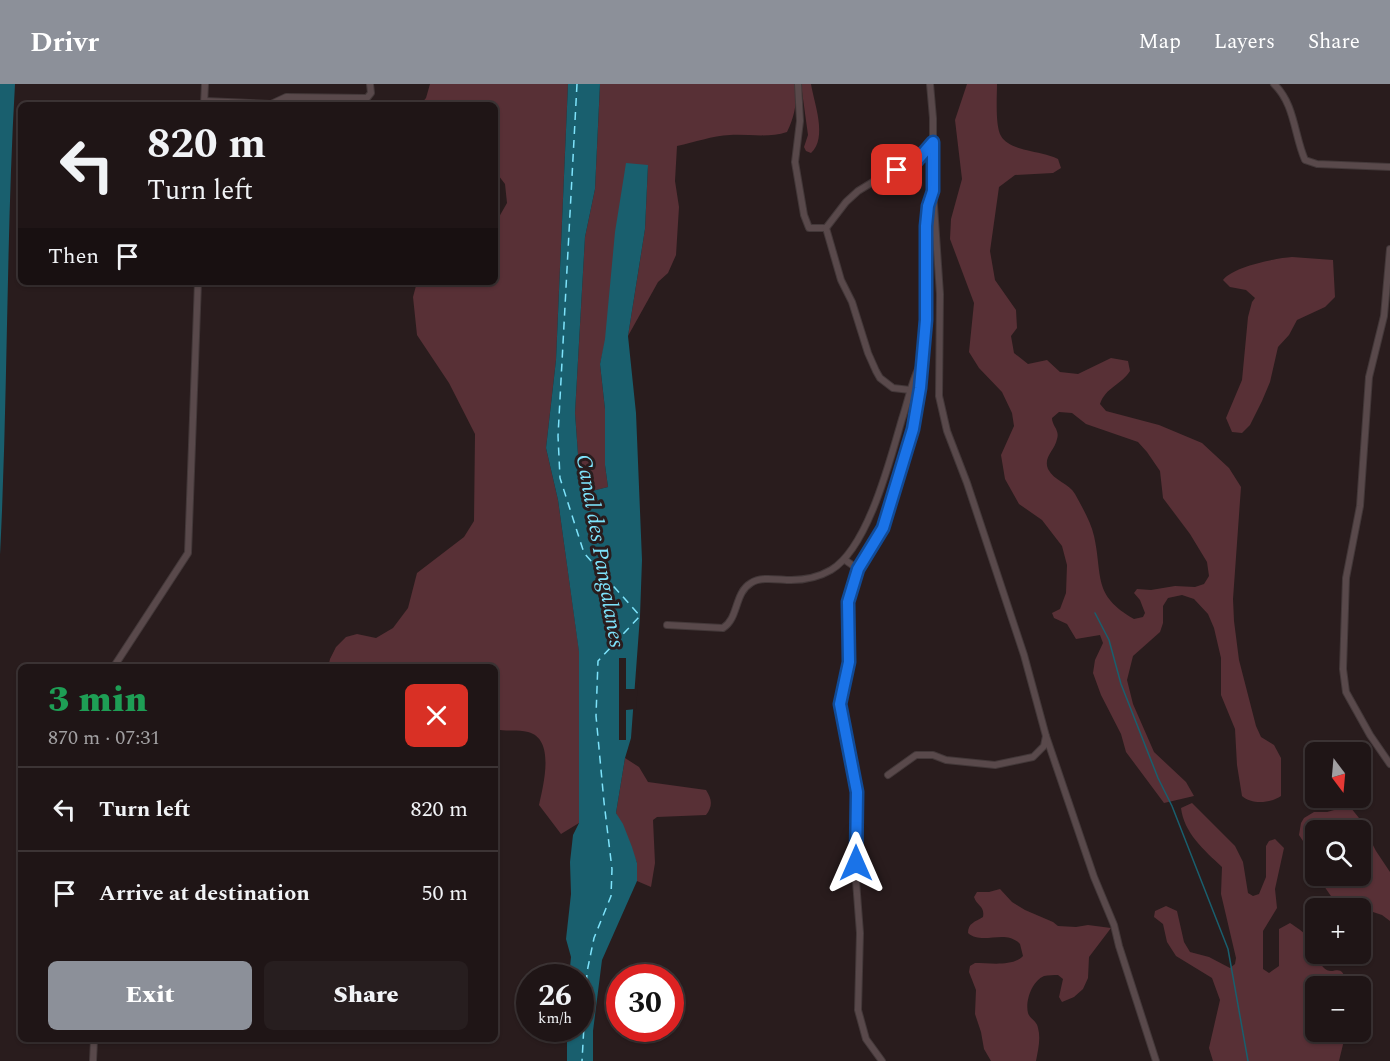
<!DOCTYPE html>
<meta charset="utf-8">
<style>
:root{--surface:#1f1516;--page:#271e1f;--text:#f1f3f6;--muted:#a19fa1;--line:#3c3435;--accent:#8c9099}
body{margin:0;font-family:Spectral,serif;background:var(--page);color:var(--text);height:100vh;display:flex;flex-direction:column;font-size:22px;white-space:nowrap}
*{box-sizing:border-box;margin:0}
p{font-size:20px;color:var(--muted)}
.icon{flex:none;width:33px;height:33px;fill:none;stroke:currentColor;stroke-width:2;stroke-linecap:round;stroke-linejoin:round}
.map{position:relative;flex:1;overflow:hidden}
.panel{position:absolute;left:18px;top:580px;width:480px;height:378px;display:flex;flex-direction:column;background:var(--surface);border-radius:9px;box-shadow:0 2px 4px #0004,0 0 0 2px var(--line)}
.panel>*{flex:none}
.top-card{position:absolute;left:18px;top:18px;width:480px;height:183px;border-radius:9px;box-shadow:0 2px 4px #0004,0 0 0 2px var(--line);background:#1f1516;color:var(--text);overflow:hidden}
.needle{width:39px;rotate:164deg}
.controls{position:absolute;left:1305px;top:658px;display:grid;gap:12px}
.controls a{display:grid;place-items:center;width:66px;height:66px;border-radius:9px;background:var(--surface);box-shadow:0 2px 4px #0004,0 0 0 2px var(--line);font-size:30px}
.speed{position:absolute;left:516px;top:880px;display:flex;gap:12px;font-size:30px;font-weight:700;text-align:center}
.speed>*{display:grid;place-content:center;width:78px;height:78px;border-radius:50%;background:var(--surface);box-shadow:0 2px 4px #0004,0 0 0 2px var(--line);line-height:1}
.speed small{font-size:15px;font-weight:400}
.speed .limit{border:9px solid #d22;background:#fff;color:#111}
.pin{position:absolute;display:grid;place-items:center;width:51px;height:51px;color:#fff;margin:-26px;border-radius:12px;box-shadow:0 3px 9px #0006}
.me{position:absolute;width:66px;margin:-33px;rotate:0deg;stroke-linejoin:round;filter:drop-shadow(0 0 4px #0008)}
.turn{display:flex;align-items:center;gap:21px;height:126px;padding:0 30px;font-size:27px}
.turn .icon{width:78px;height:78px;stroke-width:2.5}
.turn b{display:block;font-size:42px;line-height:51px}
.then{display:flex;align-items:center;height:57px;padding:0 30px;background:#0003;gap:12px;font-size:22px}
.round{display:grid;place-items:center;flex:none;width:63px;height:63px;border-radius:9px;background:var(--page)}
.head{display:flex;align-items:center;justify-content:space-between;height:102px;padding:0 30px}
h1{font-size:36px;font-weight:800;line-height:45px;color:#1e9e55}
.action{display:flex;gap:12px;margin-top:auto;padding:12px 30px}
.action a{flex:1;height:69px;border-radius:9px;background:var(--accent);color:#fff;font-size:24px;font-weight:800;line-height:69px;text-align:center}
.action a+a{background:var(--page);color:var(--text)}
ul{padding:0;list-style:none}
li{display:flex;align-items:center;gap:18px;height:84px;padding:0 30px;border-top:2px solid var(--line)}
li div{flex:1}
li b{display:block;font-size:22px}
li em{font-style:normal}
header{display:flex;align-items:center;gap:36px;box-sizing:border-box;height:84px;padding:0 30px;background:var(--accent);color:#fff}
header strong{font-size:28px}
nav{display:flex;gap:33px;margin-inline-start:auto;font-size:21px}
.map>svg:first-child{display:block}
.green{fill:#583036;fill-rule:evenodd}
.water{fill:#195f6e}
.pier{fill:#291c1d}
.lines{fill:none;stroke-linecap:round;stroke-linejoin:round}
.stream{stroke:#195f6e;stroke-width:1.5}
.ferry{stroke:#7ee3fb;stroke-width:1.5;stroke-dasharray:8 6;stroke-linecap:butt}
.minor-casing{stroke:#433839;stroke-width:8}
.minor{stroke:#59494b;stroke-width:6}
.route-casing{stroke:#114b97;stroke-width:15}
.route{stroke:#1a73e8;stroke-width:10}
.labels{text-anchor:middle;dominant-baseline:central;stroke-width:6;stroke-linejoin:round;paint-order:stroke}
.water-label{font-size:22px;font-style:italic;fill:#7ee3fb;stroke:#291c1d}
</style>
<header>
<strong>Drivr</strong>
<nav><a>Map</a><a>Layers</a><a>Share</a></nav>
</header>
<div class="map">
<svg width="1390" height="977" viewBox="0 0 1390 977">
<rect width="100%" height="100%" fill="#291c1d"/>
<g class="green">
<path d="M430,0H568L556,276L546,364L558,416L579,567V739L561,750L539,721C543,702 556,655 528,648C518,645 506,648 495,645V584H328L330,575L336,563L346,553L357,550L376,554L393,544L408,524L417,489L464,453L474,437L475,350L449,299L417,251L413,213L417,198H495V140L507,119L505,100L495,87V21H420L426,14Z"/>
<path d="M600,0H796C797,18 795,32 787,48C769,54 749,50 730,51C712,52 695,58 677,62L675,97L679,123L676,171L668,189L658,198L628,252L645,145L648,81L600,280L605,325V381L608,403L592,407L580,398L575,329L585,153L595,105Z"/>
<path d="M801,0H811C814,19 828,54 811,69L806,67L804,63L808,51Z"/>
<path d="M967,0H997C997,13 995,42 1001,52C1005,60 1018,64 1026,66C1037,69 1048,70 1058,75L1061,84L1053,89L1015,91L999,103L990,167L995,196L1016,226L1017,244L1011,252L1014,269L1028,280L1047,276L1060,288L1078,290L1111,274L1128,277L1130,287C1122,300 1105,304 1100,320L1106,327L1159,341L1202,359L1229,384L1241,403L1233,515L1234,537L1239,576L1256,642L1261,653L1274,661L1281,674V712C1271,719 1252,721 1242,712L1237,681L1235,645L1221,611V574L1214,544L1208,530L1194,515L1182,511L1168,514L1163,522V539L1160,548L1133,572L1127,596L1133,620L1154,668L1186,698L1194,712L1164,719L1126,668L1121,650L1101,611L1093,589L1095,576L1103,559L1100,551L1076,555L1067,540L1054,534L1052,529L1060,525L1066,509L1067,481L1062,462L1042,436L1019,420L1005,395L1001,371L1014,342L1012,329L1002,308L979,284L969,268L974,219L950,155L951,135L962,95L955,36ZM1059,328L1072,329L1086,340L1138,358L1147,368L1160,387L1163,414L1190,450L1207,478L1209,492L1204,500L1195,503L1175,502L1151,506L1137,505L1134,509L1140,516L1145,529L1143,533L1134,535C1092,511 1103,492 1094,452C1091,438 1082,423 1075,410C1069,399 1054,397 1048,385C1043,373 1055,366 1057,355C1060,346 1052,342 1052,334Z"/>
<path d="M1292,173L1333,176L1335,213L1325,223L1297,236L1289,251L1278,263L1270,298L1262,317L1250,341L1242,349L1232,348L1226,334L1242,296L1248,233L1252,218L1255,214L1246,206L1230,203L1223,196C1232,183 1276,174 1292,173Z"/>
<path d="M625,674L639,683L648,698L706,706C712,715 713,722 706,731L657,733L653,736L655,779L651,803L637,797V779L616,729Z"/>
<path d="M1192,719L1235,762L1243,778L1248,809L1253,812L1259,810L1266,793V762L1269,757L1275,755L1284,764L1275,805L1277,824L1263,847V885L1269,889L1279,882V845L1290,839C1296,843 1304,848 1309,854C1316,862 1315,874 1323,883C1334,895 1341,873 1348,903H1316V948H1346L1339,977H1213L1209,964L1220,916L1212,894L1176,872L1167,858L1163,840L1154,833L1155,827L1166,822L1177,827L1184,858L1190,868L1209,873L1230,884L1235,880L1236,874L1221,810L1222,783C1204,766 1184,749 1181,724Z"/>
<path d="M1345,723L1351,724L1359,734L1376,767L1390,788V837L1382,831L1370,827C1371,838 1369,851 1361,859L1360,825H1340L1317,792H1360V747H1316L1315,787L1309,766L1299,751L1301,739L1304,734L1314,728H1327Z"/>
<path d="M1000,805L1012,818L1025,826L1053,838L1058,842L1076,843L1088,841L1111,844L1089,873L1088,894L1083,905L1074,913L1062,918L1059,913L1063,895L1058,891C1054,891 1048,891 1044,892C1032,897 1025,917 1028,929C1030,935 1037,937 1038,944C1041,955 1038,966 1036,977H991L984,965L981,948L975,930L976,906L969,888L970,882L975,879C989,879 1013,883 1023,872L1020,860C1005,844 983,862 968,849C968,839 975,838 983,833C985,822 977,822 974,813L977,808H989Z"/>
</g>
<g class="water">
<path d="M0,0H15C6,157 8,314 0,471Z"/>
<path d="M568,0H600L595,105L585,153L575,329L580,398L592,407L608,403L605,381V325L600,280L605,255L615,148L626,79L648,81L645,145L628,252L636,329L642,476L640,532L631,654L625,674L616,729L623,740L632,763L637,779V797L602,876L593,947V977H567V945H580V894H569L571,873L566,855L571,810L570,778L573,751L579,739V568L558,416L546,364L556,276Z"/>
</g>
<path class="pier" d="M619,574H626V605H637V574H640L636,625L626,626V656H619Z"/>
<g class="lines">
<path class="stream" d="M1095,529L1109,556L1121,600L1158,694L1172,722L1228,865L1248,977"/>
<path class="ferry" d="M577,0L558,352L560,394L584,469L640,532L598,577L596,632L604,718L612,785L611,812L594,854L587,888L582,977"/>
<defs>
<g id="minor">
<path d="M798,0L800,37L795,78L804,131L809,144H826"/>
<path d="M1274,0C1295,20 1294,51 1305,76L1317,80L1390,83"/>
<path d="M205,17L271,20L286,13L367,14L371,9L370,0"/>
<path d="M204,21L205,0"/>
<path d="M826,144L841,196L852,218L868,269L876,287L880,294L893,304L910,306"/>
<path d="M826,144L846,118L858,107L881,93L914,80L933,58"/>
<path d="M1390,165L1384,232L1369,293L1360,422L1346,494L1343,585L1346,608L1370,651L1390,680"/>
<path d="M845,476L858,485L848,518L849,578L840,620L857,708L856,797L860,849L858,926L866,955L882,977"/>
<path d="M858,485L883,444L913,345L920,304L926,236V142L928,122L933,107V34L930,0"/>
<path d="M667,541L723,544C739,534 734,509 751,499C761,492 779,496 791,496C805,496 819,493 831,486C868,464 890,376 902,335C908,317 911,300 919,283"/>
<path d="M113,584L188,469L198,198"/>
<path d="M1046,652L1094,793L1114,841L1119,862L1156,977"/>
<path d="M888,691L916,671H933L946,676L995,681L1033,673L1044,662L1046,652L1024,571L967,399L947,347L939,312L940,210L933,107"/>
<path d="M93,977L94,956"/>
</g>
</defs>
<use href="#minor" class="minor-casing"/>
<use href="#minor" class="minor"/>
</g>
<g class="lines">
<defs>
<path id="route" d="M856,779L857,708L840,620L849,578L848,518L858,485L883,444L913,345L920,304L926,236V142L928,122L933,107V58L914,80L897,86"/>
</defs>
<use href="#route" class="route-casing"/>
<use href="#route" class="route"/>
</g>
<g class="labels">
<g class="water-label">
<text transform="translate(600 467) rotate(80)">Canal des Pangalanes</text>
</g>
</g>
</svg>
<div class="controls">
<a><svg class="needle" viewBox="-14 -14 28 28"><path d="M0-13l5 13h-10z" fill="#e53935"/><path d="M0 13l5-13h-10z" fill="#a19fa1"/></svg></a>
<a><svg class="icon" aria-label="search" viewBox="0 0 24 24"><circle cx="10" cy="10" r="6"/><path d="M15 15l6 6"/></svg></a>
<a>+</a>
<a>−</a>
</div>
<div class="speed"><div>26<small>km/h</small></div><div class="limit">30</div></div>
<div class="pin" style="left:897px;top:86px;background:#d93025"><svg class="icon" aria-label="arrive" viewBox="0 0 24 24"><path d="M6 21V4h12l-3 4 3 4H6"/></svg></div>
<svg class="me" style="left:856px;top:779px" viewBox="-20 -20 40 40"><path d="M0-17L14 15 0 8-14 15z" fill="#1a73e8" stroke="#fff" stroke-width="4"/></svg>
<div class="top-card">
<div class="turn"><svg class="icon" aria-label="left" viewBox="0 0 24 24"><path d="M17 20v-9H6M10 6l-5 5 5 5"/></svg><div><b>820 m</b>Turn left</div></div>
<div class="then">Then<svg class="icon" aria-label="arrive" viewBox="0 0 24 24"><path d="M6 21V4h12l-3 4 3 4H6"/></svg></div>
</div>
<section class="panel">
<div class="head"><div><h1>3 min</h1><p>870 m · 07:31</p></div><a class="round" style="background:#d93025;color:#fff"><svg class="icon" aria-label="close" viewBox="0 0 24 24"><path d="M6 6l12 12M18 6L6 18"/></svg></a></div>
<ul>
<li><svg class="icon" aria-label="left" viewBox="0 0 24 24"><path d="M17 20v-9H6M10 6l-5 5 5 5"/></svg><div><b>Turn left</b></div><em>820 m</em></li>
<li><svg class="icon" aria-label="arrive" viewBox="0 0 24 24"><path d="M6 21V4h12l-3 4 3 4H6"/></svg><div><b>Arrive at destination</b></div><em>50 m</em></li>
</ul>
<div class="action"><a>Exit</a><a>Share</a></div>
</section>
</div>
